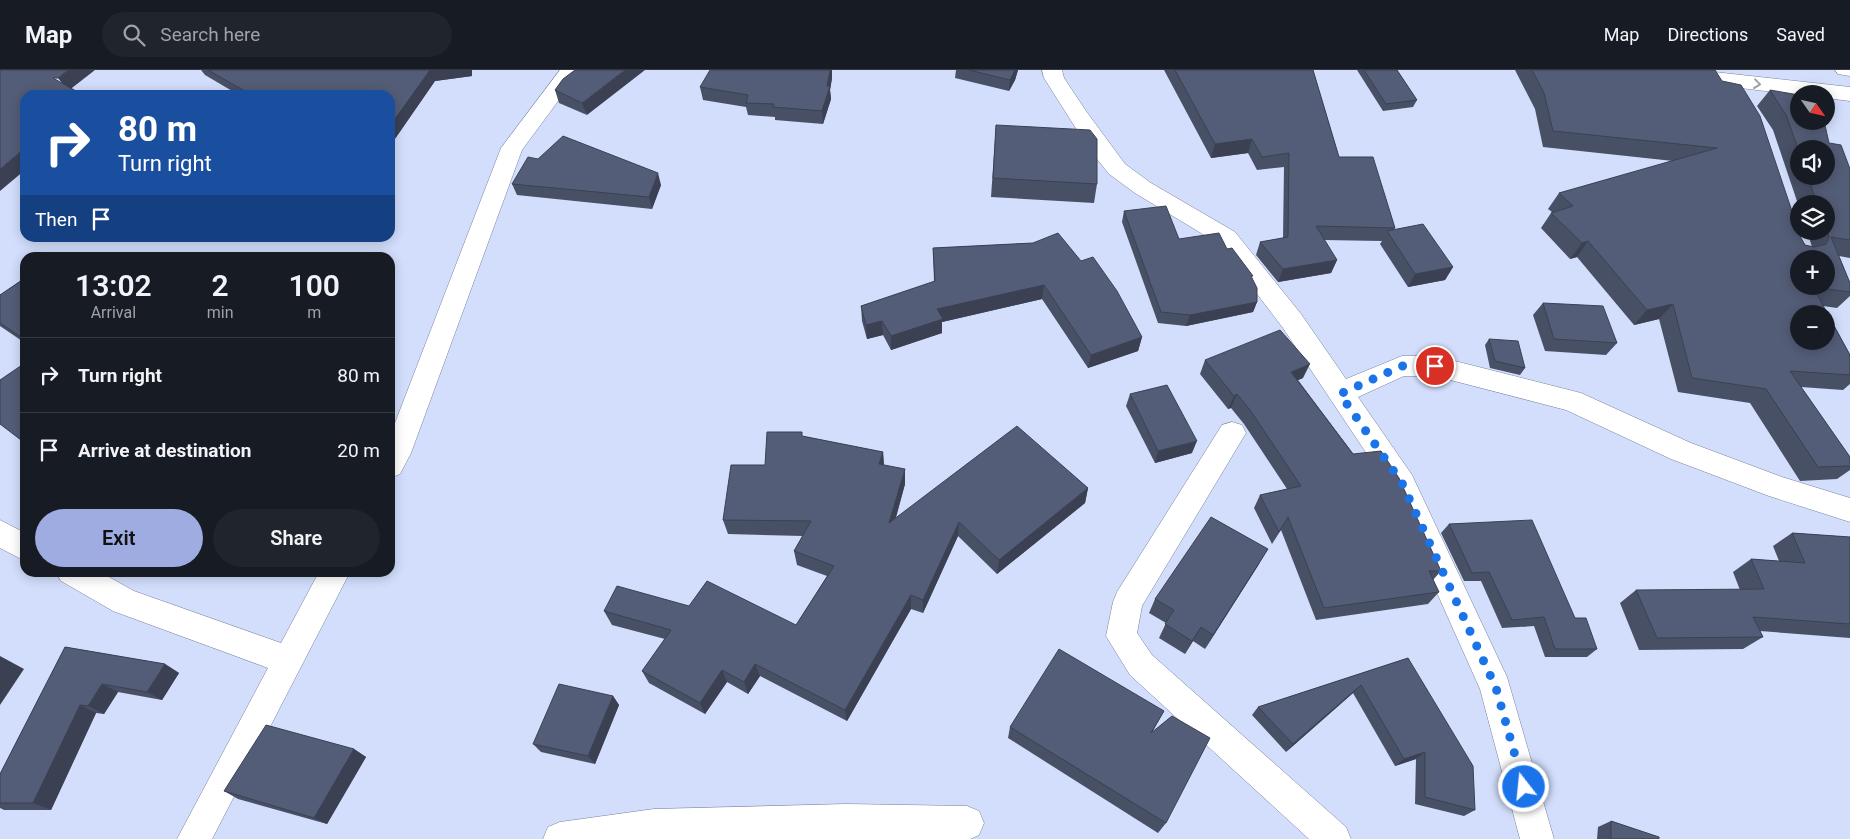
<!DOCTYPE html>
<meta charset="utf-8">
<style>
:root{--surface:#171b24;--page:#20242c;--text:#f1f3f6;--muted:#9ea1a6;--line:#363941;--accent:#9face1}
body{margin:0;font-family:Roboto,sans-serif;background:var(--page);color:var(--text);height:100vh;display:flex;flex-direction:column;font-size:19px;white-space:nowrap}
*{box-sizing:border-box;margin:0}
p{font-size:16px;color:var(--muted)}
.icon{flex:none;width:28px;height:28px;fill:none;stroke:currentColor;stroke-width:2;stroke-linecap:round;stroke-linejoin:round}
.map{position:relative;flex:1;overflow:hidden}
.side{position:absolute;left:20px;top:182px;width:375px;height:325px;display:flex;flex-direction:column;background:var(--surface);border-radius:15px;box-shadow:0 2px 12px #0003}
.side>*{flex:none}
.hud{position:absolute;left:20px;top:20px;width:375px;height:152px;border-radius:15px;box-shadow:0 2px 12px #0003;background:#1a4fa0;color:#fff;overflow:hidden}
.needle{width:32px;rotate:124deg}
.fabs{position:absolute;left:1790px;top:15px;display:grid;gap:10px}
.fabs a{display:grid;place-items:center;width:45px;height:45px;border-radius:50%;background:var(--surface);box-shadow:0 2px 12px #0003;font-size:25px}
.pin{position:absolute;display:grid;place-items:center;width:42px;height:42px;color:#fff;margin:-21px;border:2px solid #fff;border-radius:50%;box-shadow:0 1px 5px #0007}
.me{position:absolute;width:55px;margin:-28px;rotate:344deg;stroke-linejoin:round;filter:drop-shadow(0 0 4px #0008)}
.turn{display:flex;align-items:center;gap:18px;height:105px;padding:0 15px;font-size:22px}
.turn .icon{width:65px;height:65px;stroke-width:2.5}
.turn b{display:block;font-size:35px;line-height:42px}
.then{display:flex;align-items:center;height:48px;padding:0 15px;background:#0003;gap:10px;font-size:19px}
.eta{display:flex;justify-content:space-evenly;align-items:center;height:85px;text-align:center}
.eta b{font-size:30px;font-weight:600;line-height:35px}
.button{display:flex;gap:10px;margin-top:auto;padding:10px 15px}
.button a{flex:1;height:58px;border-radius:30px;background:var(--accent);color:#111;font-size:20px;font-weight:600;line-height:58px;text-align:center}
.button a+a{background:var(--page);color:var(--text)}
ul{padding:0;list-style:none}
li{display:flex;align-items:center;gap:15px;height:75px;padding:0 15px;border-top:1px solid var(--line)}
li div{flex:1}
li b{display:block;font-size:19px}
li em{font-style:normal}
header{display:flex;align-items:center;gap:30px;box-sizing:border-box;height:70px;padding:0 25px;background:var(--surface);border-bottom:1px solid var(--line)}
header strong{font-size:24px}
nav{display:flex;gap:28px;margin-inline-start:auto;font-size:18px}
.search{width:350px;height:45px;background:var(--page);display:flex;align-items:center;gap:12px;box-sizing:border-box;padding:0 18px;border-radius:28px;color:var(--muted);font-size:19px}
.map>svg:first-child{display:block}
.lines{fill:none;stroke-linecap:round;stroke-linejoin:round}
.street-casing{stroke:#77829d;stroke-width:1}
.primary-casing{stroke:#77829d;stroke-width:1}
.street{fill:#fff;fill-rule:evenodd}
.primary{fill:#fff;fill-rule:evenodd}
.wall{fill:#485066;fill-rule:evenodd}
.shaded-wall{fill:#3b4153}
.building{fill:#545d77;stroke:#3b4153;fill-rule:evenodd}
.oneway{stroke:#9fa0a4}
.route{stroke:#1a73e8;stroke-width:9;stroke-dasharray:0 16.2}
</style>
<header>
<strong>Map</strong>
<div class="search"><svg class="icon" aria-label="search" viewBox="0 0 24 24"><circle cx="10" cy="10" r="6"/><path d="M15 15l6 6"/></svg>Search here</div>
<nav><a>Map</a><a>Directions</a><a>Saved</a></nav>
</header>
<div class="map">
<svg width="1850" height="769" viewBox="0 0 1850 769">
<rect width="100%" height="100%" fill="#d2defc"/>
<g class="lines">
<defs>
<g id="street">
<path d="M560,0H581L522,80L411,383L400,404L390,408V366L501,78Z"/>
<path d="M1042,0H1062L1064,8L1086,41L1125,94L1151,113L1235,162L1301,244L1346,309L1402,286H1435L1581,323L1691,373L1782,407L1850,428V452L1769,426L1671,389L1566,340L1435,306H1404L1358,327L1412,405L1507,607L1554,769H1520L1480,619L1391,420L1283,258L1219,174L1135,123L1109,104L1089,79L1044,8Z"/>
<path d="M1232,352L1242,355L1246,363L1142,536L1137,563L1152,585L1346,757L1351,769H1309L1130,605L1106,566L1113,532L1117,522L1222,355Z"/>
<path d="M0,450L25,463V491L0,478Z"/>
<path d="M56,502H100L134,521L281,573L319,502H350L212,769H177L268,598L113,541L61,511Z"/>
<path d="M846,734L967,736L979,741L984,753L979,765L970,769H543L548,757L560,752L654,739Z"/>
</g>
<g id="primary">
<path d="M1630,0H1696L1850,17V31L1826,28V24L1799,25L1640,6L1633,4Z"/>
<path d="M1835,0H1850V6L1838,4Z"/>
</g>
</defs>
<use href="#street" class="street-casing"/>
<use href="#primary" class="primary-casing"/>
<use href="#street" class="street"/>
<use href="#primary" class="primary"/>
</g>
<g class="wall">
<path d="M201,0H472V6L435,11L390,76V25H239L205,5Z"/>
<path d="M575,0L587,45L559,33L555,20Z"/>
<path d="M956,0H1018L1015,10L1009,21L955,8Z"/>
<path d="M1164,0H1313L1339,87L1395,158L1394,159L1453,197L1445,210L1408,217L1380,174L1382,171L1324,170L1337,190L1331,203L1278,212L1256,185L1260,172L1283,168L1284,97L1257,100L1248,83L1211,88Z"/>
<path d="M1357,0H1397L1417,30L1413,37L1383,41Z"/>
<path d="M1515,0H1715L1801,168L1805,175L1812,177L1807,161H1826V134H1799V137L1773,60L1757,36L1770,20L1829,73L1850,99V188L1839,186L1850,213V226L1837,238L1823,236L1850,285V314L1843,320L1801,317L1850,387V400L1837,409L1800,411L1750,333L1678,322L1659,249L1634,255L1577,187L1570,189L1541,158L1551,143L1552,142L1548,139L1559,123L1673,91L1543,77L1535,39ZM1799,79L1826,106H1799Z"/>
<path d="M832,8L830,20L831,29L823,54L775,50V47L748,45L746,37L703,30L700,17Z"/>
<path d="M996,55L1097,114L1094,133L991,127Z"/>
<path d="M512,114L661,115L652,139L517,125Z"/>
<path d="M1124,141L1179,169L1227,179L1252,209L1257,232L1253,242L1186,256L1158,253L1122,152Z"/>
<path d="M1033,173L1142,267L1138,281L1088,298L1042,229L942,252V263L891,280L883,265L867,269L862,251L861,236L934,212L933,178Z"/>
<path d="M25,208V273L0,256V225Z"/>
<path d="M1543,233L1617,273L1606,285L1545,281L1533,245Z"/>
<path d="M1489,269L1525,298L1520,305L1490,298L1485,275Z"/>
<path d="M1205,290L1303,308L1298,310L1441,501L1433,510L1439,522L1428,534L1316,550L1281,460L1272,474L1254,438L1260,425L1287,419L1244,354L1231,338L1228,339L1200,304Z"/>
<path d="M1130,324L1192,383L1155,393L1126,336Z"/>
<path d="M802,362V366L883,382L884,395L905,414L896,448L1088,418L1085,433L997,504L958,466L923,543L911,539L847,651L760,606L748,624L727,612L705,644L649,613L642,601L665,569L612,555L604,541L689,536L796,555L827,506L797,495L794,481L803,466L728,464L723,450L765,395Z"/>
<path d="M1449,454L1597,579L1587,587H1545L1534,556L1502,558L1481,511H1464L1441,463Z"/>
<path d="M1792,463L1850,467V568L1760,561L1763,567L1743,579L1639,580L1620,533L1636,520H1740L1733,502L1751,489L1779,491L1773,476Z"/>
<path d="M1259,494L1205,579L1193,571L1185,584L1159,568L1166,553L1149,543L1155,529Z"/>
<path d="M65,577L165,594L179,603L162,630L118,622L104,644L96,643L51,740H4L0,738V704Z"/>
<path d="M1408,588L1475,740L1464,746L1415,734L1416,689L1395,696L1353,623L1286,682L1252,645L1258,637Z"/>
<path d="M613,626L619,635L595,694L541,682L533,674Z"/>
<path d="M1164,641L1153,661L1166,753L1158,763L1008,668L1010,657Z"/>
<path d="M354,679L366,687L327,754L238,729L224,721Z"/>
<path d="M1611,751L1659,769H1597L1598,757Z"/>
</g>
<g class="shaded-wall">
<path d="M68,0H95L68,21L58,8Z"/>
<path d="M430,0H472V6L435,11L390,76V56Z"/>
<path d="M625,0H645L587,45L582,33Z"/>
<path d="M830,0H832V8L830,20L831,29L823,54L822,41Z"/>
<path d="M1015,0H1018L1015,10L1009,21L1010,10Z"/>
<path d="M1252,69L1248,83L1211,88L1215,74Z"/>
<path d="M25,78V100L0,121V99Z"/>
<path d="M658,103L661,115L652,139L649,127Z"/>
<path d="M1588,171L1577,187L1570,189L1582,173Z"/>
<path d="M1337,190L1331,203L1278,212L1283,199Z"/>
<path d="M1453,197L1445,210L1408,217L1415,204Z"/>
<path d="M1044,215L1042,229L942,252V263L891,280V266L937,239Z"/>
<path d="M1257,232L1253,242L1186,256L1190,245Z"/>
<path d="M1673,234L1659,249L1634,255L1647,240Z"/>
<path d="M882,251L883,265L867,269L866,255Z"/>
<path d="M25,264V271L21,267Z"/>
<path d="M1142,267L1138,281L1088,298L1091,285Z"/>
<path d="M1310,294L1303,308L1284,316L1291,302Z"/>
<path d="M1237,324L1231,338L1228,339L1234,326Z"/>
<path d="M25,367V373L21,370Z"/>
<path d="M1197,371L1192,383L1155,393L1158,381Z"/>
<path d="M883,382L884,397L879,394Z"/>
<path d="M905,399V414L890,467L889,453Z"/>
<path d="M1088,418L1085,433L997,504L999,490Z"/>
<path d="M959,452L958,466L923,543V530Z"/>
<path d="M1268,479L1259,494L1205,579L1213,565Z"/>
<path d="M911,525V539L847,651L845,640Z"/>
<path d="M1201,557L1193,571L1185,584L1192,571Z"/>
<path d="M0,586L24,599L0,635Z"/>
<path d="M165,594L179,603L162,630L147,622Z"/>
<path d="M755,594L760,606L748,624L744,612Z"/>
<path d="M722,600L727,612L705,644L700,633Z"/>
<path d="M102,614L118,622L104,644L88,636Z"/>
<path d="M1361,615L1353,623L1286,682L1293,674Z"/>
<path d="M613,626L619,635L595,694L588,686Z"/>
<path d="M80,635L96,643L51,740L33,733Z"/>
<path d="M354,679L366,687L327,754L314,748Z"/>
<path d="M1425,682L1416,689L1395,696L1404,689Z"/>
</g>
<g class="building">
<path d="M0,0H68L58,8H53L83,25H25V78L0,99Z"/>
<path d="M208,0H430L390,56V25H258L248,23Z"/>
<path d="M575,0H625L582,33L555,20L563,9Z"/>
<path d="M710,0H830L827,16H830L822,41L773,37L774,34L746,33L748,25L700,17Z"/>
<path d="M969,0H1015L1010,10Z"/>
<path d="M1175,0H1313L1339,87H1373L1395,158L1316,156L1337,190L1283,199L1260,172L1288,167L1289,83L1262,87L1252,69L1215,74Z"/>
<path d="M1364,0H1397L1417,30L1386,34Z"/>
<path d="M1532,0H1715L1722,11L1741,15L1760,46L1801,168L1805,175L1814,177L1826,174L1829,167L1826,158V134H1816L1815,128L1808,106H1826V79H1799V81L1786,45L1770,20L1799,25V51H1824L1829,73L1841,75L1850,99V170L1831,167L1850,213V222L1813,217L1850,285V305L1790,301L1850,387V396L1818,397L1766,319L1692,308L1673,234L1647,240L1588,171L1582,173L1551,143L1573,136L1559,123L1717,78L1553,61L1544,23ZM1799,189H1826V216H1799ZM1799,244H1826V271H1799Z"/>
<path d="M996,55L1090,60L1097,69V114L993,108Z"/>
<path d="M563,66L658,103L649,127L512,114L528,87L538,89Z"/>
<path d="M1166,136L1179,169L1219,163L1227,179L1232,178L1253,206H1251L1257,218V232L1190,245L1161,242L1124,141Z"/>
<path d="M1423,154L1453,197L1415,204L1387,161Z"/>
<path d="M1058,163L1081,191L1093,187L1117,221L1142,267L1091,285L1044,215L937,239L943,249L891,266L882,251L866,255L861,236L935,211L933,178L1033,173Z"/>
<path d="M25,208V264L21,267L0,253V225Z"/>
<path d="M1543,233L1603,236L1617,273L1554,269Z"/>
<path d="M1280,260L1310,294L1291,302L1353,384L1381,381L1399,408L1441,501H1429L1439,522L1324,538L1288,447L1279,462L1260,425L1301,416L1250,340L1237,324L1234,326L1205,290Z"/>
<path d="M1489,269L1518,271L1525,298L1495,291Z"/>
<path d="M25,293V367L21,370L0,354V310Z"/>
<path d="M1167,315L1197,371L1158,381L1130,324Z"/>
<path d="M1017,356L1088,418L999,490L959,452L923,530L911,525L845,640L755,594L744,612L722,600L700,633L642,601L671,560L604,541L617,516L689,536L707,511L796,555L834,496L794,481L811,451L723,450L731,395H765L767,362H802V366L883,382L879,394L905,399L889,453Z"/>
<path d="M1211,447L1268,479L1213,565L1201,557L1192,571L1165,554L1174,540L1155,529Z"/>
<path d="M1532,450L1575,548H1586L1597,579H1555L1544,547L1512,550L1489,502L1472,503L1449,454Z"/>
<path d="M1792,463L1850,467V554L1753,547L1763,567L1657,568L1636,520L1764,519L1751,489L1805,493Z"/>
<path d="M65,577L165,594L147,622L102,614L88,636L80,635L33,733H0V704Z"/>
<path d="M1059,579L1164,641L1151,663L1172,646L1210,668L1166,753L1010,657Z"/>
<path d="M1408,588L1473,696L1475,740L1425,727V682L1404,689L1361,615L1293,674L1258,637Z"/>
<path d="M559,614L613,626L588,686L533,674Z"/>
<path d="M266,655L354,679L314,748L224,721Z"/>
<path d="M1611,751L1659,767V769H1611Z"/>
</g>
<defs><path id="oneway-chevron" d="M-2-3.5L2.5 0L-2 3.5" fill="none" stroke-width="1.6" stroke-linecap="round" stroke-linejoin="round" transform="scale(1.25)"/></defs>
<use class="oneway" href="#oneway-chevron" transform="translate(1757 14) rotate(7)"/>
<g class="lines">
<path class="route" d="M1435,296H1402L1340,324L1402,413L1496,618L1524,717"/>
</g>
</svg>
<div class="fabs">
<a><svg class="needle" viewBox="-14 -14 28 28"><path d="M0-13l5 13h-10z" fill="#e53935"/><path d="M0 13l5-13h-10z" fill="#9ea1a6"/></svg></a>
<a><svg class="icon" aria-label="sound" viewBox="0 0 24 24"><path d="M4 9h4l5-4v14l-5-4H4zM17 9q2 3 0 6"/></svg></a>
<a><svg class="icon" aria-label="layers" viewBox="0 0 24 24"><path d="M12 4l9 5-9 5-9-5zM3 14l9 5 9-5"/></svg></a>
<a>+</a>
<a>−</a>
</div>
<div class="pin" style="left:1435px;top:296px;background:#d93025"><svg class="icon" aria-label="arrive" viewBox="0 0 24 24"><path d="M6 21V4h12l-3 4 3 4H6"/></svg></div>
<svg class="me" style="left:1524px;top:717px" viewBox="-20 -20 40 40"><circle r="17" fill="#1a73e8" stroke="#fff" stroke-width="3"/><path d="M0-11L8 9 0 5-8 9z" fill="#fff"/></svg>
<div class="hud">
<div class="turn"><svg class="icon" aria-label="right" viewBox="0 0 24 24"><path d="M7 20v-9h11M14 6l5 5-5 5"/></svg><div><b>80 m</b>Turn right</div></div>
<div class="then">Then<svg class="icon" aria-label="arrive" viewBox="0 0 24 24"><path d="M6 21V4h12l-3 4 3 4H6"/></svg></div>
</div>
<section class="side">
<div class="eta">
<div><b>13:02</b><p>Arrival</p></div>
<div><b>2</b><p>min</p></div>
<div><b>100</b><p>m</p></div>
</div>
<ul>
<li><svg class="icon" aria-label="right" viewBox="0 0 24 24"><path d="M7 20v-9h11M14 6l5 5-5 5"/></svg><div><b>Turn right</b></div><em>80 m</em></li>
<li><svg class="icon" aria-label="arrive" viewBox="0 0 24 24"><path d="M6 21V4h12l-3 4 3 4H6"/></svg><div><b>Arrive at destination</b></div><em>20 m</em></li>
</ul>
<div class="button"><a>Exit</a><a>Share</a></div>
</section>
</div>
